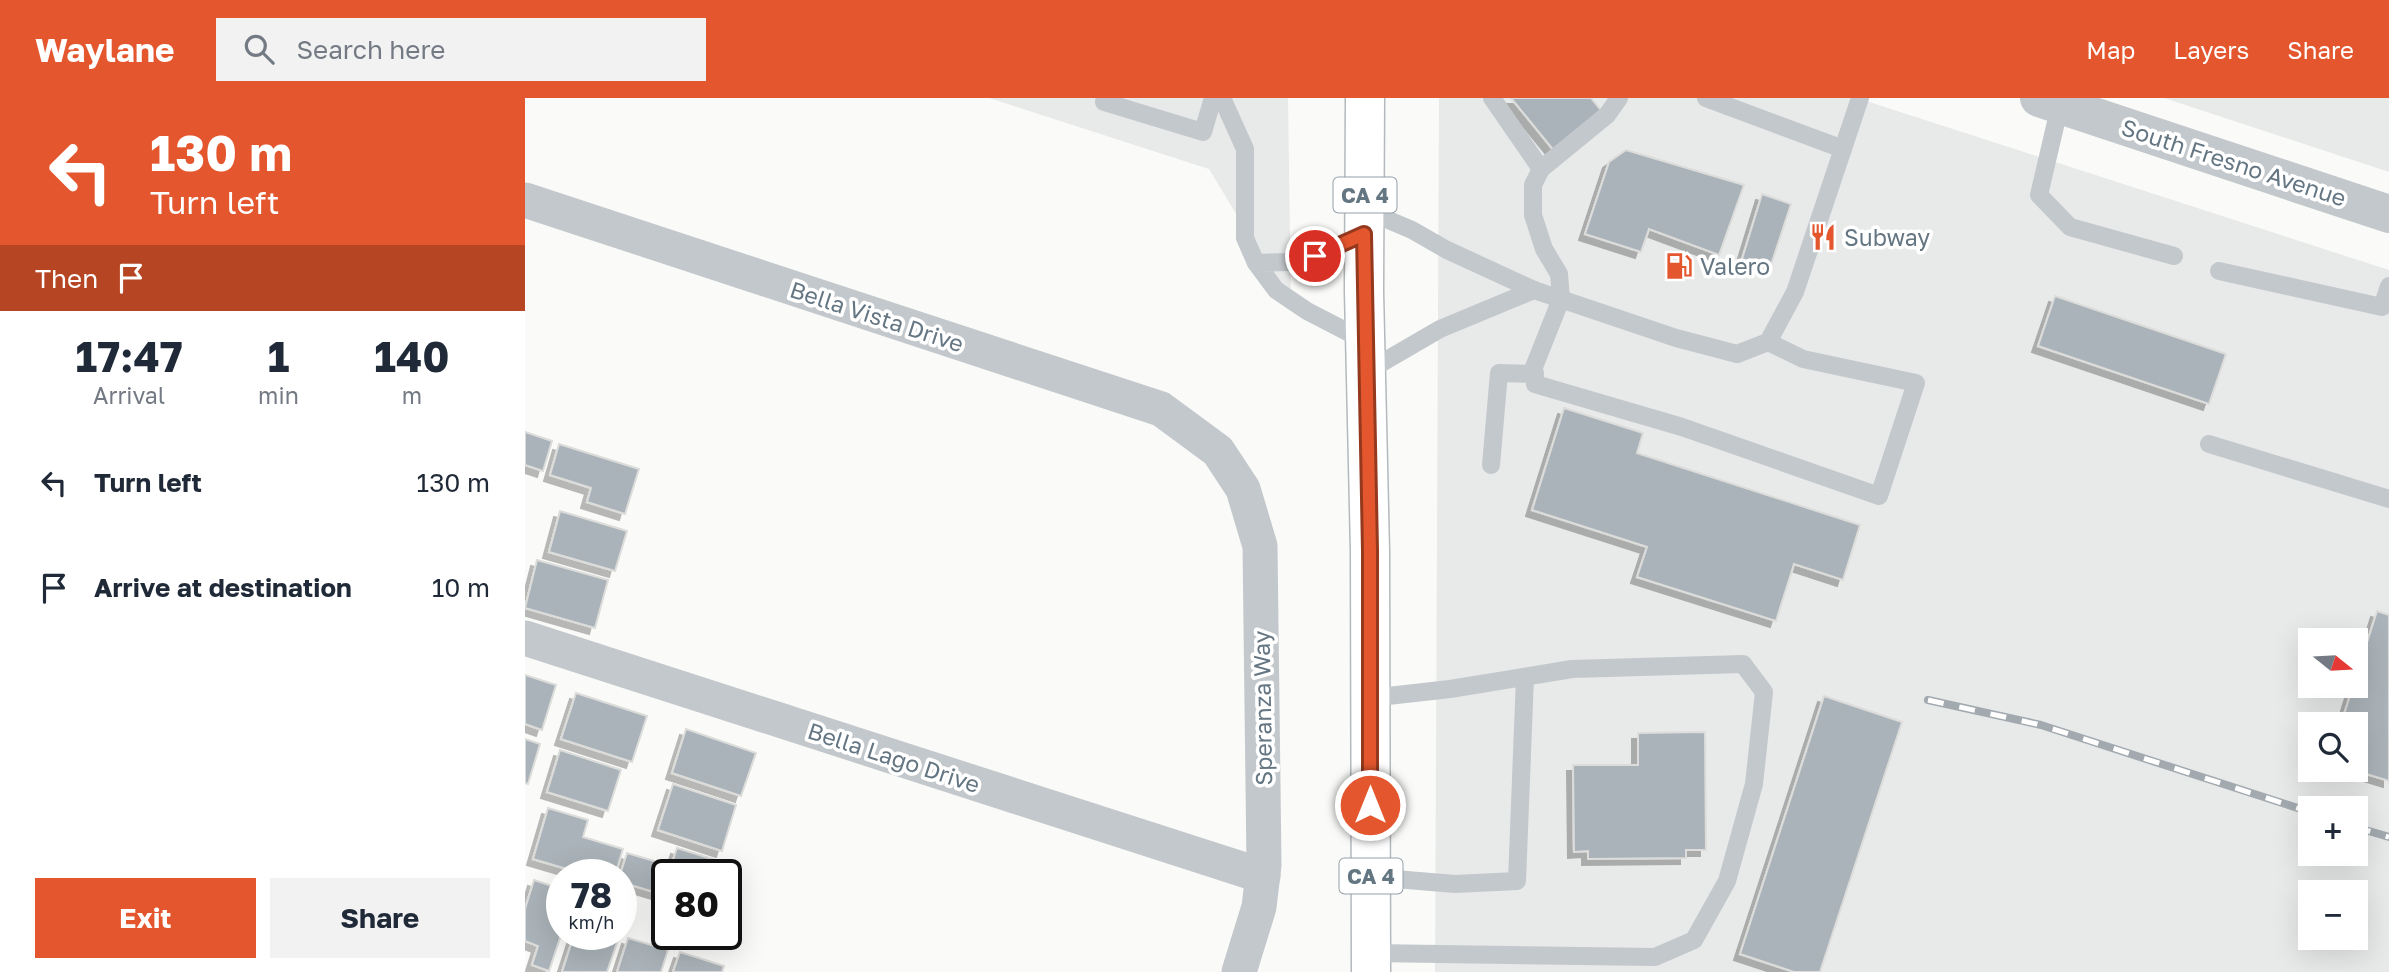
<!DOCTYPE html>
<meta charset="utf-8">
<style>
:root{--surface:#fff;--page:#f2f2f3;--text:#1f2937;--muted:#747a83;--accent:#e4572e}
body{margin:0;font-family:"Golos Text",sans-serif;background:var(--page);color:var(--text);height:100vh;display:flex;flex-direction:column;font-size:26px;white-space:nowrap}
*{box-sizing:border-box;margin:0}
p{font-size:23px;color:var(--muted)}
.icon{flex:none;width:38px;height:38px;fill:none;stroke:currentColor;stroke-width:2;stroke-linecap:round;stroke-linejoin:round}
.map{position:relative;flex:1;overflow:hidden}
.sheet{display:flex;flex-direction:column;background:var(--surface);width:525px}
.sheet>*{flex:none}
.top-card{background:#e4572e;color:#fff;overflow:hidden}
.needle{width:46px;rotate:108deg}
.controls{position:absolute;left:1773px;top:530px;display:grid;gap:14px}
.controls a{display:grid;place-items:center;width:70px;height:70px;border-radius:0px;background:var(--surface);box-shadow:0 7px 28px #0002;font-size:35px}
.speed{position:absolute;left:21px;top:761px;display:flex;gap:14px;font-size:35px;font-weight:700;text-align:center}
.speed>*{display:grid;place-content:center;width:91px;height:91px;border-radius:50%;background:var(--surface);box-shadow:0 7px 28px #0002;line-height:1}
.speed small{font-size:18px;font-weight:400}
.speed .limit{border:4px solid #111;border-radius:10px;background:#fff;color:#111}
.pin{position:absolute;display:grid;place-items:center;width:60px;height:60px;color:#fff;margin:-30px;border:4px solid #fff;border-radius:50%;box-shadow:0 2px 7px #0007}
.me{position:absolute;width:77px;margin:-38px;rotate:0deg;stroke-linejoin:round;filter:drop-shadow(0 0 5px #0008)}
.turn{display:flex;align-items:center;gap:24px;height:147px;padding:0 35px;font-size:32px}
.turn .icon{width:91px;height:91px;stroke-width:2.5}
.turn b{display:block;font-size:49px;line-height:60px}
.then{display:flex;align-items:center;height:66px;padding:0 35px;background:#0003;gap:14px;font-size:26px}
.eta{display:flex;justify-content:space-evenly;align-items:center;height:119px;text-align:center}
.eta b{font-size:42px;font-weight:700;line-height:49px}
.button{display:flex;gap:14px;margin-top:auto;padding:14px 35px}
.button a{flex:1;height:80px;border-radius:0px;background:var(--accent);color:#fff;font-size:28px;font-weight:700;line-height:80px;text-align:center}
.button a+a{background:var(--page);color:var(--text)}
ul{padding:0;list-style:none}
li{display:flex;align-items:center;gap:21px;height:105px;padding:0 35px}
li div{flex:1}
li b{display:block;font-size:26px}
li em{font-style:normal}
header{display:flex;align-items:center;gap:42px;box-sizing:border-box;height:98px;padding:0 35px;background:var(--accent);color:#fff}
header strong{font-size:33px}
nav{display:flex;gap:38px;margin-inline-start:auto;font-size:24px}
.search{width:490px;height:63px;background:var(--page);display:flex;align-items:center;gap:18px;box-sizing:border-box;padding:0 24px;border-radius:0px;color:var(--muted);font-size:26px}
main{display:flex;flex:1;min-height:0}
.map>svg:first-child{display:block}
.built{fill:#e8e9e9;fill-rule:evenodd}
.building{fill:#aab3b9;stroke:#dcdcda;stroke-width:2;filter:url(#shadow)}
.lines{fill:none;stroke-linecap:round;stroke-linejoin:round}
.trunk-casing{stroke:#b4b9bd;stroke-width:41}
.service{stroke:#c3c8cc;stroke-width:18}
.minor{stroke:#c3c8cc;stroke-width:35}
.tertiary{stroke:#c3c8cc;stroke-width:38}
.trunk{stroke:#fff;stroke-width:38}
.rail-casing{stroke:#a2aab0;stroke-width:8}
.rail{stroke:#fff;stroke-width:5;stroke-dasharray:16;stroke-linecap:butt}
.route-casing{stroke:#94391e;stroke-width:18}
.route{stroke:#e4572e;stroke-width:12}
.labels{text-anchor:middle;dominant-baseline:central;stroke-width:7;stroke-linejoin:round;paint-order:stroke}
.shield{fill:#fff;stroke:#939fa8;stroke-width:2}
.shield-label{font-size:21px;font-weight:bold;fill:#657683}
.street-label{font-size:23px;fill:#657683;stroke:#fff}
.poi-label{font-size:23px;fill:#657683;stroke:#fff;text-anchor:start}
</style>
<header>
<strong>Waylane</strong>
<div class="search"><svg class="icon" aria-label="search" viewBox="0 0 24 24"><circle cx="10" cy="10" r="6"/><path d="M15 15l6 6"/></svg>Search here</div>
<nav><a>Map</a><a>Layers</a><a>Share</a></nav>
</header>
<main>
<section class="sheet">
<div class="top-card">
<div class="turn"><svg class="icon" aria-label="left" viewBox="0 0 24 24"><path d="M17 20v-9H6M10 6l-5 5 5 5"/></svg><div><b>130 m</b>Turn left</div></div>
<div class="then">Then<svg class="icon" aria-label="arrive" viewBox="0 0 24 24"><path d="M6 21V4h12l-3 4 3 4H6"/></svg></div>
</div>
<div class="eta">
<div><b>17:47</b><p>Arrival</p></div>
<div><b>1</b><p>min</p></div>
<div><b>140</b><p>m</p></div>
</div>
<ul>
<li><svg class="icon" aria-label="left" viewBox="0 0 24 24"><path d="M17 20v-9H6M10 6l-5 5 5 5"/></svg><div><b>Turn left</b></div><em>130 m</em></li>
<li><svg class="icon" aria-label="arrive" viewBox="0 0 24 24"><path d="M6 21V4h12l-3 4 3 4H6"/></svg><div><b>Arrive at destination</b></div><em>10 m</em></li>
</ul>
<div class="button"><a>Exit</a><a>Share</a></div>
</section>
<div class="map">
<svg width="1864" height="874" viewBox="0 0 1864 874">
<defs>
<filter id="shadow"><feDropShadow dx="-6" dy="6" stdDeviation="0" flood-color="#0004"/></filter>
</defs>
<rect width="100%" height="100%" fill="#fafaf8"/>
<g class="built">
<path d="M464,0H763L766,207L684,71Z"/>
<path d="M914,0H1332L1864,172V874H910ZM1785,542H1830V588H1785ZM1785,626H1830V672H1785ZM1785,710H1830V756H1785ZM1785,794H1830V840H1785Z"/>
<path d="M1639,0H1864V74Z"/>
</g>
<g class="building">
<path d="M986,0H1066L1078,15L1030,54Z"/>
<path d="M1101,52L1219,87L1194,157L1124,131L1116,154L1060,136L1084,64Z"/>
<path d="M1237,96L1266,106L1245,170L1217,161Z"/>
<path d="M1530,198L1701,256L1684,306L1513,248Z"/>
<path d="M1039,310L1118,335L1112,355L1335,427L1318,482L1269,466L1251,523L1112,479L1122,449L1007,412Z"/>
<path d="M0,334L27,343L18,373L0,367Z"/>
<path d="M34,346L114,371L100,416L62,404L66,390L25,377Z"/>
<path d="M35,413L102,433L90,473L24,454Z"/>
<path d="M12,462L83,482L70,530L0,510Z"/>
<path d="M1852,513L1864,517V683L1828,672H1830V626H1816L1828,588H1830V582Z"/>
<path d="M0,577L31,587L17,632L0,626Z"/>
<path d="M51,595L122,618L107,664L36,641Z"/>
<path d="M1299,598L1377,624L1295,874H1269L1215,856Z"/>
<path d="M161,631L231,655L216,698L147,675Z"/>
<path d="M1180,634L1181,752H1161V760L1063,761V753L1049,754L1048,667H1113V635Z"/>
<path d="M0,641L15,646L3,686L0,685Z"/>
<path d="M35,652L96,672L83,713L22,694Z"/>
<path d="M148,686L211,707L197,753L133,732Z"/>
<path d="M23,710L63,722L58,739L98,751L90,777H62L8,761Z"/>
<path d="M152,750L190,762L185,777H142V798L96,784L95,777L102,755L146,768Z"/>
<path d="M9,782L27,788L23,800L32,803L27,817L37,820V834L24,873L7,867L13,848L0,843V811Z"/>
<path d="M74,836H95L82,874H37L48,840L70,848Z"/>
<path d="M103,840L143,852L136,874H92Z"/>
<path d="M155,854L199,868L197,874H148Z"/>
</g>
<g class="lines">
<defs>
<path id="trunk" d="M840,0L839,193L845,453L846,874"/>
</defs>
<use href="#trunk" class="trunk-casing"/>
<g class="service">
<path d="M580,0L579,4L678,34L688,0"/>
<path d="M697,0L720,51V140L731,165"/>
<path d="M967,0L1016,71"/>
<path d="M1094,0L1082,17L1016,71L1008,87V117L1019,151L1034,176L1036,201L1009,269L1010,286L1157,329L1354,398L1391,285L1278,261L1243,244"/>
<path d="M1181,0L1318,51"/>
<path d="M1535,7L1514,97L1545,129L1649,158"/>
<path d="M840,112L887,132L922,152L1009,192L915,231L841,274"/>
<path d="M839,136L790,158L763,164L731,165L751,192L782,213L840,243"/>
<path d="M1694,173L1857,209L1864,188"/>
<path d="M1009,192L1151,240L1212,256L1243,244L1270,194L1335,0"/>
<path d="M1684,346L1864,401"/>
<path d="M966,367L974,275L1010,276"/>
<path d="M845,600L925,591L1047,571L1218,566L1239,594L1229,686L1202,783L1169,842L1130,859L846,855"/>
<path d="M846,779L930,786L992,783L1000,579"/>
</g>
<g class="minor">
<path d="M0,102L636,311L693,353L718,391L735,448L739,767L734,809L714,874"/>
<path d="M0,540L738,778"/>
</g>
<path class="tertiary" d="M1514,0L1864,116"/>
<use href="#trunk" class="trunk"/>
<defs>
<g id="rail">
<path d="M1403,602L1516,627L1785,714"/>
<path d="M1830,729L1864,739"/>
</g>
</defs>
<use href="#rail" class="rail-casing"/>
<use href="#rail" class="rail"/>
</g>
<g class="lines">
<defs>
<path id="route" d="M790,158L839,136L845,453V707"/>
</defs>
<use href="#route" class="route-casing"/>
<use href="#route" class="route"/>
</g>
<defs>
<symbol id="restaurant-bare" viewBox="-9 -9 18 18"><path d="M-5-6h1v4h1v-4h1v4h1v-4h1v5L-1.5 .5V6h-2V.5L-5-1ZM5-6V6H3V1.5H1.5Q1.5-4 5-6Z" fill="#e4572e" stroke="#fff" stroke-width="2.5" paint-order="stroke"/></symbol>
<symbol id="fuel-bare" viewBox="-9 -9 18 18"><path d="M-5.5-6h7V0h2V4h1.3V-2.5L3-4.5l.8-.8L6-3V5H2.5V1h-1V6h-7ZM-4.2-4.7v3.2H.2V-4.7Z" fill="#e4572e" stroke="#fff" stroke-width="2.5" paint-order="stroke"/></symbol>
</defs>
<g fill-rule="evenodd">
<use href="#restaurant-bare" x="1279" y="120" width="38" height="38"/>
<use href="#fuel-bare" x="1135" y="149" width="38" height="38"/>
</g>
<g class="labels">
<g class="shield">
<rect x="808.5" y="79.5" width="63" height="35" rx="5"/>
<rect x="814.5" y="760.5" width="63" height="35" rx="5"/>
</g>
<g class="shield-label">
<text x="840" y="97">CA 4</text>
<text x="846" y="778">CA 4</text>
</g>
<g class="street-label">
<text transform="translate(1709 64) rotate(18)">South Fresno Avenue</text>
<text transform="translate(352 218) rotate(18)">Bella Vista Drive</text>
<text transform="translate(737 610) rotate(-91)">Speranza Way</text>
<text transform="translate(369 659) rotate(18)">Bella Lago Drive</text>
</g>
<g class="poi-label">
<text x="1319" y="139">Subway</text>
<text x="1175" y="168">Valero</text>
</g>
</g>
</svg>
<div class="controls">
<a><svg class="needle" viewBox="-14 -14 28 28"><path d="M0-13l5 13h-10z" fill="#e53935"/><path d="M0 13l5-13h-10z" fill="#747a83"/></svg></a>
<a><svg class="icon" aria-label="search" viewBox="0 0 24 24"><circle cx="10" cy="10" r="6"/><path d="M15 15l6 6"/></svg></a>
<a>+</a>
<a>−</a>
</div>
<div class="speed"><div>78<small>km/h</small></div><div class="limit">80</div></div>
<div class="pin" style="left:790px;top:158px;background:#d93025"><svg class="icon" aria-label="arrive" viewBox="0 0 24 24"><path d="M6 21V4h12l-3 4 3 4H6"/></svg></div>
<svg class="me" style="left:845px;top:707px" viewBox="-20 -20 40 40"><circle r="17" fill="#e4572e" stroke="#fff" stroke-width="3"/><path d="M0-11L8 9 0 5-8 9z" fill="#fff"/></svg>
</div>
</main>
